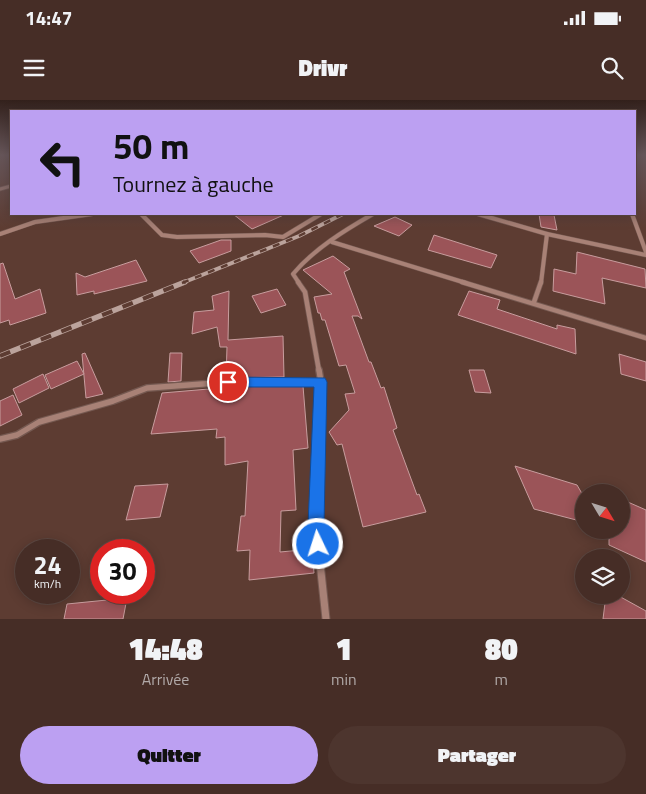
<!DOCTYPE html>
<html lang="fr">
<meta charset="utf-8">
<style>
:root{--surface:#462d26;--page:#4d352e;--text:#f1f3f6;--muted:#b0a8a7;--line:#5e4943;--accent:#bca0f2}
body{margin:0;font-family:"Titillium Web",sans-serif;background:var(--page);color:var(--text);height:100vh;display:flex;flex-direction:column;font-size:19px;white-space:nowrap}
*{box-sizing:border-box;margin:0}
p{font-size:16px;color:var(--muted)}
.icon{flex:none;width:28px;height:28px;fill:none;stroke:currentColor;stroke-width:2;stroke-linecap:round;stroke-linejoin:round}
.map{position:relative;height:519px;overflow:hidden}
.side{display:flex;flex-direction:column;background:var(--surface);flex:1}
.side>*{flex:none}
.guide{position:absolute;left:10px;top:10px;width:626px;height:105px;border-radius:0px;box-shadow:0 2px 12px #0003,0 0 0 1px var(--line);background:#bca0f2;color:#111;overflow:hidden}
.needle{width:32px;rotate:128deg}
.tools{position:absolute;left:575px;top:384px;display:grid;gap:10px}
.tools a{display:grid;place-items:center;width:55px;height:55px;border-radius:50%;background:var(--surface);box-shadow:0 2px 12px #0003,0 0 0 1px var(--line);font-size:25px}
.speed{position:absolute;left:15px;top:439px;display:flex;gap:10px;font-size:25px;font-weight:700;text-align:center}
.speed>*{display:grid;place-content:center;width:65px;height:65px;border-radius:50%;background:var(--surface);box-shadow:0 2px 12px #0003,0 0 0 1px var(--line);line-height:1}
.speed small{font-size:12px;font-weight:400}
.speed .limit{border:8px solid #d22;background:#fff;color:#111}
.pin{position:absolute;display:grid;place-items:center;width:42px;height:42px;color:#fff;margin:-21px;border:2px solid #fff;border-radius:50%;box-shadow:0 1px 5px #0007}
.me{position:absolute;width:55px;margin:-28px;rotate:356deg;stroke-linejoin:round;filter:drop-shadow(0 0 4px #0008)}
.turn{display:flex;align-items:center;gap:18px;height:105px;padding:0 20px;font-size:22px}
.turn .icon{width:65px;height:65px;stroke-width:2.5}
.turn b{display:block;font-size:35px;line-height:42px}
.eta{display:flex;justify-content:space-evenly;align-items:center;height:85px;text-align:center}
.eta b{font-size:30px;font-weight:800;line-height:35px}
.action{display:flex;gap:10px;margin-top:auto;padding:10px 20px}
.action a{flex:1;height:58px;border-radius:30px;background:var(--accent);color:#111;font-size:20px;font-weight:800;line-height:58px;text-align:center}
.action a+a{background:var(--page);color:var(--text)}
.status{display:flex;justify-content:space-between;align-items:center;height:35px;padding:0 25px;background:var(--surface);direction:ltr}
.status svg{height:14px;fill:currentColor}
header{display:flex;justify-content:space-between;align-items:center;height:65px;padding:0 20px;background:var(--surface);font-size:22px;font-weight:800}
.map>svg:first-child{display:block}
.building{fill:#9b5458;stroke:#c89d9e}
.lines{fill:none;stroke-linecap:round;stroke-linejoin:round}
.street-far4-casing{stroke:#755951;stroke-width:4.5}
.street-far3-casing{stroke:#755951;stroke-width:5}
.street-far2-casing{stroke:#755951;stroke-width:6}
.street-far1-casing{stroke:#755951;stroke-width:8}
.street-casing{stroke:#755951;stroke-width:9}
.street-far4{stroke:#a88176;stroke-width:3}
.street-far3{stroke:#a88176;stroke-width:4}
.street-far2{stroke:#a88176;stroke-width:4.5}
.street-far1{stroke:#a88176;stroke-width:5.5}
.street{stroke:#a88176;stroke-width:7}
.rail-far1-casing{stroke:#bba39c;stroke-width:4}
.rail-casing{stroke:#bba39c;stroke-width:5.5}
.rail-far1{stroke:#5d3c32;stroke-width:2.5;stroke-dasharray:7;stroke-linecap:butt}
.rail{stroke:#5d3c32;stroke-width:4;stroke-dasharray:11;stroke-linecap:butt}
.route{fill:#1a73e8;stroke:#114b97}
</style>
<div class="status"><b>14:47</b><svg viewBox="0 0 49 12"><path d="M0 12V9h3v3zM5 12V6h3v6zM10 12V3h3v9zM15 12V0h3v12zM26 1h20v11H26zM47 4h2v5h-2z"/></svg></div>
<header><svg class="icon" aria-label="menu" viewBox="0 0 24 24"><path d="M4 6h16M4 12h16M4 18h16"/></svg>Drivr<svg class="icon" aria-label="search" viewBox="0 0 24 24"><circle cx="10" cy="10" r="6"/><path d="M15 15l6 6"/></svg></header>
<div class="map">
<svg width="646" height="519" viewBox="0 0 646 519">
<rect width="100%" height="100%" fill="#5d3c32"/>
<g class="building">
<path d="M233,114H286L252,129Z"/>
<path d="M539,114L554,115L557,130L541,127Z"/>
<path d="M395,117L412,125L399,136L374,126Z"/>
<path d="M434,135L497,155L491,168L428,150Z"/>
<path d="M221,140H231V151L199,163L190,151Z"/>
<path d="M577,152L645,169L646,188L602,178L605,204L553,191L554,169L576,174Z"/>
<path d="M333,156L350,169L344,172L362,219L358,216H352L369,262H371L381,288L384,287L397,328L393,330L417,395L419,394L426,412L363,427L342,344L337,345L329,332L349,310L345,294L355,293L346,265L339,266L325,220H322L320,213H318L314,197L332,194L303,170Z"/>
<path d="M136,160L147,181L94,194V191L77,195L76,173L85,177Z"/>
<path d="M3,163L15,199L40,189L46,213L10,225L9,220L0,223V164Z"/>
<path d="M277,189L286,205L261,213L252,196Z"/>
<path d="M229,191L228,240L283,236L284,277L226,278L227,247H220L217,227L192,234L194,212L214,210L212,196Z"/>
<path d="M469,191L500,200L497,209L557,229V225L575,229L576,254L458,215Z"/>
<path d="M85,253L103,294L86,298L82,254Z"/>
<path d="M170,253H182L181,281L168,282Z"/>
<path d="M619,254L646,262V281L621,274Z"/>
<path d="M77,261L84,274L51,289L45,275Z"/>
<path d="M469,270H484L491,293L475,292Z"/>
<path d="M43,274L49,288L19,303L13,289Z"/>
<path d="M244,286H303L308,348L293,350L296,410L281,411L280,452L312,449L314,473L249,480L250,450L237,451L241,416H245L248,361L225,365V337L216,338L217,329L151,334L162,293Z"/>
<path d="M13,295L22,315L0,326V301Z"/>
<path d="M515,366L577,385L584,397V422L534,409Z"/>
<path d="M168,384L160,417L126,420L135,386Z"/>
<path d="M621,399L646,410V462L609,445V430H621Z"/>
<path d="M606,495H617L646,511V519H603Z"/>
<path d="M127,498L123,519H64L67,504Z"/>
</g>
<g class="lines">
<defs>
<path id="street-far4" d="M0,89L11,86"/>
<g id="street-far3">
<path d="M141,114L162,135L177,137L265,135L283,137L321,114"/>
<path d="M478,114L547,134L646,155"/>
<path d="M632,114L646,152"/>
<path d="M0,134L35,122L92,114"/>
<path d="M332,142L466,183"/>
<path d="M299,183L293,174C314,149 345,130 373,114"/>
<path d="M541,183L547,134"/>
</g>
<g id="street-far2">
<path d="M298,182L305,192L319,271"/>
<path d="M462,182L646,238"/>
<path d="M534,202L541,182"/>
</g>
<g id="street-far1">
<path d="M0,339L17,335L39,322L113,301L147,288L244,281L321,282"/>
<path d="M318,382L321,282L319,270"/>
</g>
<path id="street" d="M318,381L316,425L326,519"/>
</defs>
<use href="#street-far4" class="street-far4-casing"/>
<use href="#street-far3" class="street-far3-casing"/>
<use href="#street-far2" class="street-far2-casing"/>
<use href="#street-far1" class="street-far1-casing"/>
<use href="#street" class="street-casing"/>
<use href="#street-far4" class="street-far4"/>
<use href="#street-far3" class="street-far3"/>
<use href="#street-far2" class="street-far2"/>
<use href="#street-far1" class="street-far1"/>
<use href="#street" class="street"/>
<defs>
<path id="rail-far1" d="M182,183L299,136L343,114"/>
<path id="rail" d="M0,256L185,182"/>
</defs>
<use href="#rail-far1" class="rail-far1-casing"/>
<use href="#rail" class="rail-casing"/>
<use href="#rail-far1" class="rail-far1"/>
<use href="#rail" class="rail"/>
</g>
<linearGradient id="sky" x2="0" y2="1"><stop stop-color="#33211c"/><stop offset="0.43" stop-color="#67565a"/><stop offset="1" stop-color="#67565a" stop-opacity="0"/></linearGradient>
<rect width="646" height="128" fill="url(#sky)"/>
<path class="route" d="M228,277L325,278L327,282L324,425L326,444L323,450L318,452L312,450L308,425L314,287H228L223,282Z"/>
</svg>
<div class="tools">
<a><svg class="needle" viewBox="-14 -14 28 28"><path d="M0-13l5 13h-10z" fill="#e53935"/><path d="M0 13l5-13h-10z" fill="#b0a8a7"/></svg></a>
<a><svg class="icon" aria-label="layers" viewBox="0 0 24 24"><path d="M12 4l9 5-9 5-9-5zM3 14l9 5 9-5"/></svg></a>
</div>
<div class="speed"><div>24<small>km/h</small></div><div class="limit">30</div></div>
<div class="pin" style="left:228px;top:282px;background:#d93025"><svg class="icon" aria-label="arrive" viewBox="0 0 24 24"><path d="M6 21V4h12l-3 4 3 4H6"/></svg></div>
<svg class="me" style="left:318px;top:444px" viewBox="-20 -20 40 40"><circle r="17" fill="#1a73e8" stroke="#fff" stroke-width="3"/><path d="M0-11L8 9 0 5-8 9z" fill="#fff"/></svg>
<div class="guide">
<div class="turn"><svg class="icon" aria-label="left" viewBox="0 0 24 24"><path d="M17 20v-9H6M10 6l-5 5 5 5"/></svg><div><b>50 m</b>Tournez à gauche</div></div>
</div>
</div>
<section class="side">
<div class="eta">
<div><b>14:48</b><p>Arrivée</p></div>
<div><b>1</b><p>min</p></div>
<div><b>80</b><p>m</p></div>
</div>
<div class="action"><a>Quitter</a><a>Partager</a></div>
</section>
